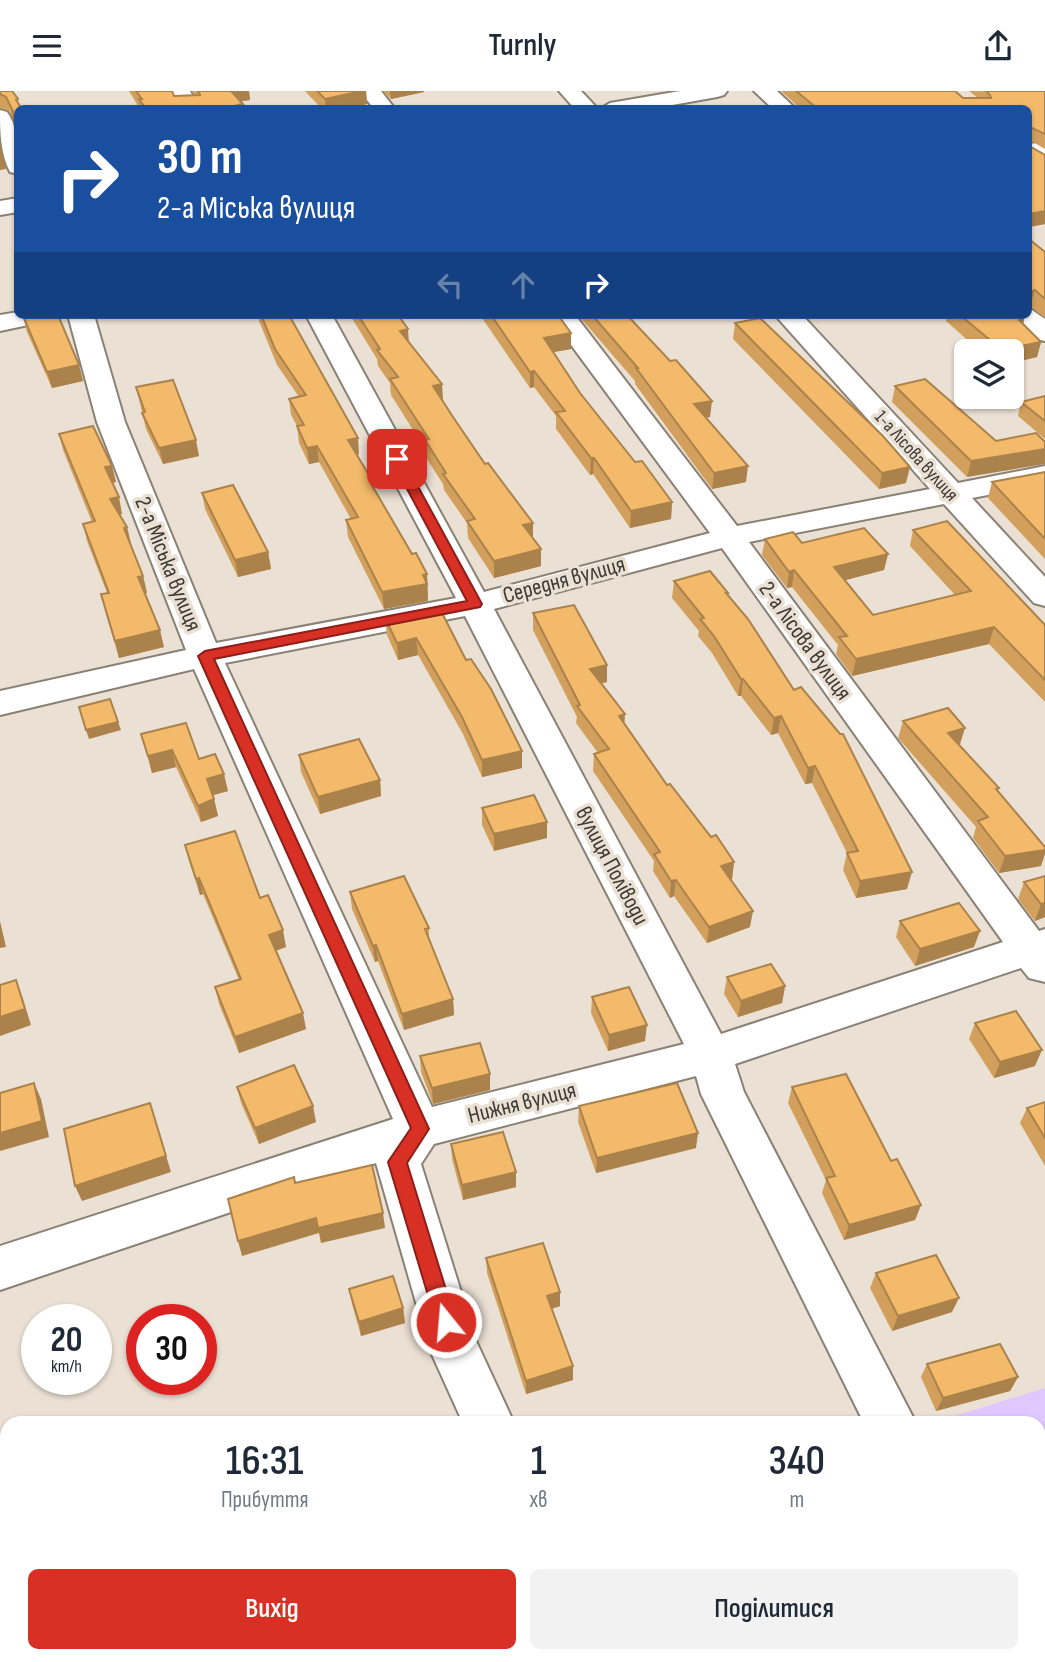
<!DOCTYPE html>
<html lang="uk">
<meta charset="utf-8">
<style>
:root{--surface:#fff;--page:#f2f2f3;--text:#1f2937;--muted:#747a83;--accent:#d93025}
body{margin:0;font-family:"Sofia Sans Condensed",sans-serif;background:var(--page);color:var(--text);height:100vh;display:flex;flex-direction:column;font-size:26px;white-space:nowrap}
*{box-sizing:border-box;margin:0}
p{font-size:23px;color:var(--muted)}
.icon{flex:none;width:38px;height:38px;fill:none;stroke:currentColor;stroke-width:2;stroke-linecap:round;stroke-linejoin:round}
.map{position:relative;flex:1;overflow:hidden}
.drawer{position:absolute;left:0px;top:1325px;width:1046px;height:247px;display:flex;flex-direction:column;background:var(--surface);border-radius:21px 21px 0 0;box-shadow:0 2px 5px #0004}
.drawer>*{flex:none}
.hud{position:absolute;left:14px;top:14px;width:1018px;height:214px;border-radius:10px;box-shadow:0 2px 5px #0004;background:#1a4fa0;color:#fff;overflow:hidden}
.tools{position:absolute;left:954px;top:248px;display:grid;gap:14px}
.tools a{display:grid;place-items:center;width:70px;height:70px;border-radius:10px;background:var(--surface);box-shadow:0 2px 5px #0004;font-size:35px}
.speed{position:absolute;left:21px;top:1213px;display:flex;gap:14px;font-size:35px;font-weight:700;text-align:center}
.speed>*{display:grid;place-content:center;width:91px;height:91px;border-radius:50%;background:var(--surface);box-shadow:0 2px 5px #0004;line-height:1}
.speed small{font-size:18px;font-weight:400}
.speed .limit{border:10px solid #d22;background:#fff;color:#111}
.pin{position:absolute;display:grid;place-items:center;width:60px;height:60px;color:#fff;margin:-30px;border-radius:14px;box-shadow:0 4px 10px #0006}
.me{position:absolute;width:77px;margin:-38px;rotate:343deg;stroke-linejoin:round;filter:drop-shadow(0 0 5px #0008)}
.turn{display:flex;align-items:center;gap:24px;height:147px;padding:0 28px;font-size:32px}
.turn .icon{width:91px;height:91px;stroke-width:2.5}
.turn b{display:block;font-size:49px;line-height:60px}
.lanes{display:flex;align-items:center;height:66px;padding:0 28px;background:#0003;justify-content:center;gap:35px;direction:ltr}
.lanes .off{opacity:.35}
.eta{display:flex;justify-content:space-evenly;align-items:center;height:119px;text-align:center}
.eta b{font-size:42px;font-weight:600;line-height:49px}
.cta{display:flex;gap:14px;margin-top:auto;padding:14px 28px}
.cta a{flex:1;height:80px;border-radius:10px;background:var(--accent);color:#fff;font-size:28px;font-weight:600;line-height:80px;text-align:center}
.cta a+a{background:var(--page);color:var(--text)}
header{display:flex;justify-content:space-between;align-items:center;height:91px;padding:0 28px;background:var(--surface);font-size:32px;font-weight:600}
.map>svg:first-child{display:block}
.green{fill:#e1c7ff}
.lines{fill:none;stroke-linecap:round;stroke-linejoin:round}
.minor-casing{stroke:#8a8175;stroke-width:4}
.minor{fill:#fff;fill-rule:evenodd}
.wall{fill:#d2a05c}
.shaded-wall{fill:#ab824b}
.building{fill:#f4ba6b;stroke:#ab824b;stroke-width:2}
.route{fill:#d93025;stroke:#8d1f18;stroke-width:2}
.labels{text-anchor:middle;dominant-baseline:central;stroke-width:7;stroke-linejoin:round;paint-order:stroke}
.far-street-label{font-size:19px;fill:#3d3934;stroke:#eae0d3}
.street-label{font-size:23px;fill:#3d3934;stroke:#eae0d3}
</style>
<header><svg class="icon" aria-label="menu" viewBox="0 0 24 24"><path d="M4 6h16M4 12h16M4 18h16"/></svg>Turnly<svg class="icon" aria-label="share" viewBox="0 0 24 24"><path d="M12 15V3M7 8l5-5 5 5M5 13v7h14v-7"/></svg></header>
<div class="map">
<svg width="1045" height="1571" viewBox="0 0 1045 1571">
<rect width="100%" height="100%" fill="#eae0d3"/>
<path class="green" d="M1045,1297V1571H977L975,1565L1040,1564V1332H932Z"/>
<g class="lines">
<defs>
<g id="minor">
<path d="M170,0H190L200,18H179Z"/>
<path d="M360,0H381L395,18H374Z"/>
<path d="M559,0H581L598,18H575Z"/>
<path d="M680,0H727L724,4L717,6L650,18H600L610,12Z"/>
<path d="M754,0H777L796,18H773Z"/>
<path d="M0,19L7,21C20,39 18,61 18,83L10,81C0,62 0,40 0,19Z"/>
<path d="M1045,51V65L1029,67V53Z"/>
<path d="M18,107V121L0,124V110Z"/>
<path d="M1029,217L1045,228V250L1036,248L1012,224H1029Z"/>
<path d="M18,221V224H56L52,229L0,240V224Z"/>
<path d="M68,224H94L125,331L216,552L456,507L306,224H332L484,501L710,442L549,224H575L737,435L930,398L775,224H802L958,392L1045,375V393L972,407L1045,486V515L1034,512L944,413L749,451L1039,840L1045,838V891L1029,887L1021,877L735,973L744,1001L916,1332H864L701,1003L696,985L434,1053L421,1073L477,1252L514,1332H463L429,1257L376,1072L0,1199V1155L393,1028L194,578L0,624V600L186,559L97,331ZM722,457L1003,851L721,943L494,518ZM465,525L684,953L432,1016L225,572Z"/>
<path d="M571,1564H628L630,1571H574Z"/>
</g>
</defs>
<use href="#minor" class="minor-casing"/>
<use href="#minor" class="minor"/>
</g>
<g class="wall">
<path d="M0,0L18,8L19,14L18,18V62L14,30L9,20L0,17Z"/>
<path d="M129,0H172L174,5H195L193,0H249L250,9L240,10L243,18H140Z"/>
<path d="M305,0H366L367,13L347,18H322Z"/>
<path d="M383,0H424V1L391,8Z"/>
<path d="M781,0H955L963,7H978L969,0H1045V58L1031,50V56L1045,64V133L1029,136V18H801Z"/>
<path d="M1029,148L1045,161V227L1030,215H1029Z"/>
<path d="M259,224H289L359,363L357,364L373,398L412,463L427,483L428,510L384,518L348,446L346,429L351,428L319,371L309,373L299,352L297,335L291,324L289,308L299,306L277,274L259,230Z"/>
<path d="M350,224H398L409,252L442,293V309L533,448L541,475L494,487L468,447L467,432L444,399L443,393L425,365V358L391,304L390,292L378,275L377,268Z"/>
<path d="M482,224H558L571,258L553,261L580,302L635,371L672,411L671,428L630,437L593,383L590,384L556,338V325L534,296L530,297L482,227Z"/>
<path d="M578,224H627L710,326L706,327L746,391L712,398L635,293V290Z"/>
<path d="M947,224H1025L1023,233L1041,251L1037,266L1012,272V261H981L946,230Z"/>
<path d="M23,225L79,274L83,290L52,297L27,241Z"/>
<path d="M735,232L906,392L879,398L733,248Z"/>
<path d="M895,295L996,350L967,386L892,311Z"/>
<path d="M136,296L199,365L163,373L146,338Z"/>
<path d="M1045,305V348L1018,325L1021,311Z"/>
<path d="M59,343L112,375L116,391L112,392L122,423H120L127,436L131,453H130L143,485L147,502H145L164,556L119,567L105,520L107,502L87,450L83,433L92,431L63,359Z"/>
<path d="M1045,381V468L988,407L992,391Z"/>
<path d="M202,402L268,461L271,478L238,486L205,418Z"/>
<path d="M913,439L1045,534V611L989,553L852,585L836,563L838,554L792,496L787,497L762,464L765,448L888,463L884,479L844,489L873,524L955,504L910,455Z"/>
<path d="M674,490L728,504L907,798L856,807L843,779L847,762L812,692L805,693L778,642L771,644L741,605H738L712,562L698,545L699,540L672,507Z"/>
<path d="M439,516L522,677L482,686L463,643L418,564L398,569L387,544L385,527Z"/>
<path d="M533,522L607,591L601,592L625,633L667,694L734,771L732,788H730L750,836L707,852L674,805L670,807L653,780L654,770L593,680L594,663L598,662L576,632L577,626L533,539Z"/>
<path d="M903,630L960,653L959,654L999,697L998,700L1041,775L999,782L973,747L976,736L898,647Z"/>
<path d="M141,643L199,668L228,700L213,704L218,725L201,731L176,676L152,682Z"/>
<path d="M299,664L380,689L381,705L320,723L301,681Z"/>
<path d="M482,717L547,747L494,760L482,734Z"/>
<path d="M185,754L260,807L286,856L276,860L306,938L239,962L219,913L215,896L239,889L203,803L200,804L189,770Z"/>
<path d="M1045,785V826L1035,830L1018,808L1024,791Z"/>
<path d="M350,801L429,837V849L453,908L454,924L404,939L378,870L375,871L352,818Z"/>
<path d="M900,830L974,856L915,875L896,846Z"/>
<path d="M727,886L785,895L782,912L738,926L724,903Z"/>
<path d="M592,906L645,950L608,960L591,922Z"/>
<path d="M975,932L1035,975L994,987L969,948Z"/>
<path d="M420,965L490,983V999L433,1013L421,981Z"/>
<path d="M237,996L316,1031L259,1053L241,1012Z"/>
<path d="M792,996L921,1114L915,1129L844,1149L822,1102L826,1089L788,1012Z"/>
<path d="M1045,1011V1075L1020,1032L1027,1017Z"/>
<path d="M579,1015L696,1057L596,1082L578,1031Z"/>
<path d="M451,1053L516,1096L463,1109L452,1068Z"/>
<path d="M486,1167L560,1201V1215L552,1218L573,1275V1289L526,1303L487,1182Z"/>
<path d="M876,1182L952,1221L892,1240L870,1197Z"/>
<path d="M349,1198L403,1217L405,1232L361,1245L352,1213Z"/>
<path d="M927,1273L1018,1286L1010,1300L936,1320L921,1286Z"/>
<path d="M725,1564H784L787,1571H728Z"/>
</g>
<g class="shaded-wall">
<path d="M230,0H249L250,9L231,12Z"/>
<path d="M362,0H366L367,13L347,18H326L325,8Z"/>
<path d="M390,0H424V1L391,8Z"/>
<path d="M0,52L6,78L0,79Z"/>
<path d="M1045,120V133L1029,136V123Z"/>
<path d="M1035,199L1030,215H1029L1031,200Z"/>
<path d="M1024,224H1025L1022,238L1019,229Z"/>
<path d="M408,238L409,254L400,240Z"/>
<path d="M571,242V258L543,263L544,247Z"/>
<path d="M1041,251L1037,266L1012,272V261H1001L1002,259Z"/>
<path d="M79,274L83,290L52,297L47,281Z"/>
<path d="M534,280V296L530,297V281Z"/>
<path d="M442,293L443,309L433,311V295Z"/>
<path d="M712,310L710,326L692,329L694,313Z"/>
<path d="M358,347L359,363L349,365L348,349Z"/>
<path d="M196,349L199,365L163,373L159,357Z"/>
<path d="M317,355L319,371L309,373L307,357Z"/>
<path d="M1045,358V373L967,386L971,370Z"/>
<path d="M591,367H594L593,383L590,384Z"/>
<path d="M112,375L116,391L109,393L105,376Z"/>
<path d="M748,375L746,391L712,398L714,382Z"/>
<path d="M910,376L906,392L879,398L882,382Z"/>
<path d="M119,406L122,423L114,425L110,408Z"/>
<path d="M672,411L671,428L630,437L631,420Z"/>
<path d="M533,432V448L523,434Z"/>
<path d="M127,436L131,453L128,454L124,437Z"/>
<path d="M541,458V475L494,487V470Z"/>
<path d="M268,461L271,478L238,486L235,469Z"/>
<path d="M888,463L884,479L831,493L834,476Z"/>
<path d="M794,479L792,496L787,497L789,481Z"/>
<path d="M427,483L428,510L384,518L382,501Z"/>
<path d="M143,485L147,502L142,503L138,486Z"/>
<path d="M994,536L989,553L852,585L856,568Z"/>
<path d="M160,539L164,556L119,567L115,550Z"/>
<path d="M416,547L418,564L398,569L397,552Z"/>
<path d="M607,574V591L590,595V578Z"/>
<path d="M741,588H743L741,605H738Z"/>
<path d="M625,623L624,640L619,625Z"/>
<path d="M781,625L778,642L771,644L774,627Z"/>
<path d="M118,631L121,639L89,648L86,639Z"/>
<path d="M965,637L960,653L943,659L948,642Z"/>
<path d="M172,659L176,676L152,682L148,665Z"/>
<path d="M522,660V677L482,686V669Z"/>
<path d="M815,675L812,692L805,693L808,677Z"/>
<path d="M224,683L228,700L210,705L207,688Z"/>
<path d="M380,689L381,705L320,723L318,706Z"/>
<path d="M214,708L218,725L201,731L198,715Z"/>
<path d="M547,731V747L494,760V743Z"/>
<path d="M1045,759V763L1041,775L999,782L1005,765Z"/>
<path d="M734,771L732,788L718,792L721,775Z"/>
<path d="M912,781L907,798L856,807L860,790Z"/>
<path d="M199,787L203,803L200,804L196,788Z"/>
<path d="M676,789L674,805L670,807L671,790Z"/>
<path d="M1045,812V826L1035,830L1041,813Z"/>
<path d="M753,820L750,836L707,852L709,836Z"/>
<path d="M0,830L6,856L0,857Z"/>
<path d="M283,839L286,856L272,861L269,844Z"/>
<path d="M980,840L974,856L915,875L920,858Z"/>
<path d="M376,854L378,870L375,871L373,855Z"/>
<path d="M16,889L22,905L31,934L0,945V926Z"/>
<path d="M785,895L782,912L738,926L741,910Z"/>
<path d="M453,908L454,924L404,939L402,923Z"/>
<path d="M303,922L306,938L239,962L235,946Z"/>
<path d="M647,934L645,950L608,960L609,944Z"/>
<path d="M1042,959L1035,975L994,987L1000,971Z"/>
<path d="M490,983V999L433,1013L432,997Z"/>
<path d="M34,992L41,1008L49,1046L0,1060V1042Z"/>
<path d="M150,1012L171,1081L82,1110L75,1095Z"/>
<path d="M313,1015L316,1031L259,1053L255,1037Z"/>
<path d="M698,1042L696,1057L596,1082L597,1067Z"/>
<path d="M516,1081V1096L463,1109L462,1094Z"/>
<path d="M921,1114L915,1129L844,1149L849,1134Z"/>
<path d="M383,1122L385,1137L321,1152L319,1142L242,1165L238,1150L316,1127Z"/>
<path d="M560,1201V1215L546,1219L547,1205Z"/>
<path d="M959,1207L952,1221L892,1240L898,1225Z"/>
<path d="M403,1217L405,1232L361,1245L359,1231Z"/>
<path d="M573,1275V1289L526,1303V1290Z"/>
<path d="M1018,1286L1010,1300L936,1320L943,1307Z"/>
</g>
<g class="building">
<path d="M0,0H12L18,8L16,9L22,18H18V61L13,20L6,6L0,3Z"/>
<path d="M136,0H172L174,5L200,4L198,0H231L243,13L237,14L240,18H146L139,8H142Z"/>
<path d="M317,0H362L325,8Z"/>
<path d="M796,0H955L963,7H991L990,4L986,0H1045V43L1030,36L1031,56L1045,64V120L1029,123V18H818Z"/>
<path d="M1029,148L1045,161V208L1035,199L1031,200L1030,206H1029Z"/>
<path d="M29,224H58L79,274L47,281L23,225Z"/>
<path d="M261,224H289L358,347L348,349L373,391H370L412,463L416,462L427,483L423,484L427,493L382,501L346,429L358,426L317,355L307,357L297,335L304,334L289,308L306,304L275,258Z"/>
<path d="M358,224H398L408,238L400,240L442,293L433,295L453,326L485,373L488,372L533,432L523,434L541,458L494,470L467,430L475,428L443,383L446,382L425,349L429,348L390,288L398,286L377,259L380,258Z"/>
<path d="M491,224H558L571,242L544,247L580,302L635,371L642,370L672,411L631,420L594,367H591L556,321L565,320L534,280L530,281Z"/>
<path d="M592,224H627L670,270L676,269L712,310L694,313L748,375L714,382L636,277H638Z"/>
<path d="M960,224H1024L1019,229L1041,251L1002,259Z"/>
<path d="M760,227L883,345L910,376L882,382L735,232Z"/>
<path d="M925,288L996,350L1036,342L1045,351V358L971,370L895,295Z"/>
<path d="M173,289L196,349L159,357L142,322L145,321L136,296Z"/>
<path d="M1045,305V330L1021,311Z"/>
<path d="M93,335L112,375L105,376L119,406L110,408L127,436L124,437L143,485L138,486L160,539L115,550L101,503L109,502L83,433L95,430L59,343Z"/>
<path d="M1045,381V448L992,391Z"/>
<path d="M233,394L268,461L235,469L202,402Z"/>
<path d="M947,430L1045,534V589L994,536L856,568L839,546L847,545L794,479L789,481L765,448L793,441L802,452L864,437L888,463L834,476L873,524L971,500L913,439Z"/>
<path d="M710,480L728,502H726L748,528L794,599L801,596L840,643H843L912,781L860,790L847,762L858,760L815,675L808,677L781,625L774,627L743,588H741L714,545L700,528L704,527L674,490Z"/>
<path d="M574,514L607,574L590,578L625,623L619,625L667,694L670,693L711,746L716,744L734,771L721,775L753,820L709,836L676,789L671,790L654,763L660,761L594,663L609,658L577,615L580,614L533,522Z"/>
<path d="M439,516L466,569L471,568L491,598L522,660L482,669L462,626L416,547L397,552L385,527Z"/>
<path d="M110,608L118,631L86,639L79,616Z"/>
<path d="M948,617L965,637L948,642L999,697L996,698L1045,756V759L1005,765L978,730L988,726L903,630Z"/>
<path d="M186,632L199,668L215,663L224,683L207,688L214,708L198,715L172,659L148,665L141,643Z"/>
<path d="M359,648L380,689L318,706L299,664Z"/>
<path d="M534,704L547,731L494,743L482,717Z"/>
<path d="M235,740L260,807L268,804L283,839L269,844L303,922L235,946L215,896L241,888L199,787L196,788L185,754Z"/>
<path d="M404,785L429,837L425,838L453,908L402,923L376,854L373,855L350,801Z"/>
<path d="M1045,785V812L1041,813L1024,791Z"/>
<path d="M959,812L980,840L920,858L900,830Z"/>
<path d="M771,873L785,895L741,910L727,886Z"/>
<path d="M16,889L25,918L0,926V894Z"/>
<path d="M629,896L647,934L609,944L592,906Z"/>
<path d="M1016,920L1042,959L1000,971L975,932Z"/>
<path d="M480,952L490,983L432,997L420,965Z"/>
<path d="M294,974L313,1015L255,1037L237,996Z"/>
<path d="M846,983L891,1070L897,1068L921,1114L849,1134L826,1087L835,1085L792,996Z"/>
<path d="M34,992L42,1030L0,1042V1002Z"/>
<path d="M677,992L698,1042L597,1067L579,1015Z"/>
<path d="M1045,1011V1047L1027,1017Z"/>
<path d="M150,1012L166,1065L75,1095L64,1038Z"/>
<path d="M503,1041L516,1081L462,1094L451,1053Z"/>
<path d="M372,1074L383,1122L318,1137L316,1127L238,1150L228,1108L294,1086L295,1092Z"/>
<path d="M543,1152L560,1201L547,1205L573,1275L526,1290L486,1167Z"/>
<path d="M936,1164L959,1207L898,1225L876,1182Z"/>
<path d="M393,1185L403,1217L359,1231L349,1198Z"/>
<path d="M1000,1253L1018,1286L943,1307L927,1273Z"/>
<path d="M733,1564H784L787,1571H735Z"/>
</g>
<path class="route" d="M397,365L403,368L482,513L480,516L214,568L429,1038L407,1072L456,1231L453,1237L446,1240L439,1237L436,1231L388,1071L411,1037L198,565L205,560L467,510L391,368Z"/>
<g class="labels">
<g class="far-street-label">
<text transform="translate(916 365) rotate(48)">1-а Лісова вулиця</text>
</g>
<g class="street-label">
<text transform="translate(168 473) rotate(68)">2-а Міська вулиця</text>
<text transform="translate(564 489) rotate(-15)">Середня вулиця</text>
<text transform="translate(805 550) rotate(54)">2-а Лісова вулиця</text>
<text transform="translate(612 775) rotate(62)">вулиця Поліводи</text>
<text transform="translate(522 1012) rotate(-14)">Нижня вулиця</text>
</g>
</g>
</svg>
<div class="tools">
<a><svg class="icon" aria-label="layers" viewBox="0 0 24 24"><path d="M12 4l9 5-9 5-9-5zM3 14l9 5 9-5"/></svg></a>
</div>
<div class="speed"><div>20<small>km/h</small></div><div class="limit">30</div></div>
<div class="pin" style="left:397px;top:368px;background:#d93025"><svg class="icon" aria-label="arrive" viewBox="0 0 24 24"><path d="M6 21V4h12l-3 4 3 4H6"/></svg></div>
<svg class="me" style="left:446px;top:1231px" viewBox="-20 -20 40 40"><circle r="17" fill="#d93025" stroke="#fff" stroke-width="3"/><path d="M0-11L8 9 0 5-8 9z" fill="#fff"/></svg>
<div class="hud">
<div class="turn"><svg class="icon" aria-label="right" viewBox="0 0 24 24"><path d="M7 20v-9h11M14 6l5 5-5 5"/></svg><div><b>30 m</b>2-а Міська вулиця</div></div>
<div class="lanes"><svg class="icon off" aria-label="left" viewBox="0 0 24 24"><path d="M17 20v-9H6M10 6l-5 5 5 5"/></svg><svg class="icon off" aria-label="ahead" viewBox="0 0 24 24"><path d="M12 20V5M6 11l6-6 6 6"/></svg><svg class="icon" aria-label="right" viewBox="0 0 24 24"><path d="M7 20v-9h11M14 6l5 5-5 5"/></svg></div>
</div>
<section class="drawer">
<div class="eta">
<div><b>16:31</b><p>Прибуття</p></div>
<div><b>1</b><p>хв</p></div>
<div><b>340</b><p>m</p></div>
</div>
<div class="cta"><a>Вихід</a><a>Поділитися</a></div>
</section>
</div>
